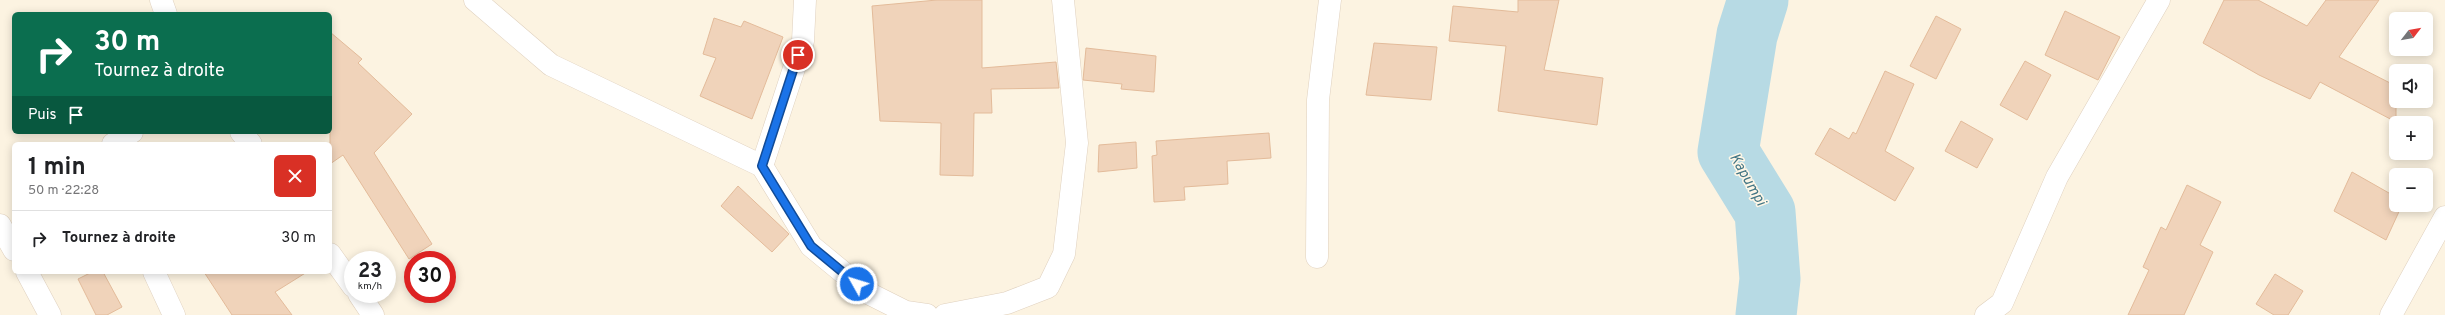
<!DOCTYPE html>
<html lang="fr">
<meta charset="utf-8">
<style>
:root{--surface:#fff;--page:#f6f6f6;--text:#202124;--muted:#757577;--line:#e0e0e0}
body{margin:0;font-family:Overpass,sans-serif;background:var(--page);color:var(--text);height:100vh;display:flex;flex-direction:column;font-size:15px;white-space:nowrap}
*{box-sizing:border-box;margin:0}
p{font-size:13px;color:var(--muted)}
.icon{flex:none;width:22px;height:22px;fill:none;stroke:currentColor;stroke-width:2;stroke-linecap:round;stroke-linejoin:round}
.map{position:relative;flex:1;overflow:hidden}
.drawer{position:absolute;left:12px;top:142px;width:320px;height:132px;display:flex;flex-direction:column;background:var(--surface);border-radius:6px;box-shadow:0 2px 10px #0003}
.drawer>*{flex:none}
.guide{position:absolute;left:12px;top:12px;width:320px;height:122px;border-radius:6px;box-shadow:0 2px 10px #0003;background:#0b6e4f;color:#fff;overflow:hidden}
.needle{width:26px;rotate:59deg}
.controls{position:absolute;left:2389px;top:12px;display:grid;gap:8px}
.controls a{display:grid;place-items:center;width:44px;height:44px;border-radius:6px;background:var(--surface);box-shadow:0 2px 10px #0003;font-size:20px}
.speed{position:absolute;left:344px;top:251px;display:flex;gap:8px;font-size:20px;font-weight:700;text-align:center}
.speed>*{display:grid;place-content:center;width:52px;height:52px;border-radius:50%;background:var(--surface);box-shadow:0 2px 10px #0003;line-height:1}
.speed small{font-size:10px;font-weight:400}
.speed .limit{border:6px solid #d22;background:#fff;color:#111}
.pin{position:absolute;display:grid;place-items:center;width:34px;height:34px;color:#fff;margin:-17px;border:2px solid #fff;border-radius:50%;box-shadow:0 1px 4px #0007}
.me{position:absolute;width:44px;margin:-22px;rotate:309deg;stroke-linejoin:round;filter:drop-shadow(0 0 3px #0008)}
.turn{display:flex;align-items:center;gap:14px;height:84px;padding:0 16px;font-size:18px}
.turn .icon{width:52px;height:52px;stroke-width:2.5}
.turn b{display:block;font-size:28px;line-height:34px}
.then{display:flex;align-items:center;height:38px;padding:0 16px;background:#0003;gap:8px;font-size:15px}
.round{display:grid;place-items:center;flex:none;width:42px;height:42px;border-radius:6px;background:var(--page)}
.head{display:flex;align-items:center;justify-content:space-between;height:68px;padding:0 16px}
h1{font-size:24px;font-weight:700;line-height:30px}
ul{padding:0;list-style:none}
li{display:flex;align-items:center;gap:12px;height:56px;padding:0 16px;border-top:1px solid var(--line)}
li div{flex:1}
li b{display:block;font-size:15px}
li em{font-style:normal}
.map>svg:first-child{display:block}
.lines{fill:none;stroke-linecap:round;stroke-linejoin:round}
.river{stroke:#b7dae4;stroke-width:61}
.building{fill:#f0d3ba;stroke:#e3bb9a}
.minor-casing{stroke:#dfd0be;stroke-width:23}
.minor{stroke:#fff;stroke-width:22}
.route-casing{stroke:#114b97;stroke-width:10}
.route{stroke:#1a73e8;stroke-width:7}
.labels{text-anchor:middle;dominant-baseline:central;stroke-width:3;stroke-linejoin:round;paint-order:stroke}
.water-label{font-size:15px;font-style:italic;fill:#437685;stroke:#fff7e7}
</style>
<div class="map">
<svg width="2445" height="315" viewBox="0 0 2445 315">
<rect width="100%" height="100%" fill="#fcf3e1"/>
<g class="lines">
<path class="river" d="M1758,0L1747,35L1728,152L1765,212L1770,279L1766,315"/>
</g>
<g class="building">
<path d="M937,0H982V68L1056,62L1059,88L991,89L992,113H974L973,176L940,175L941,123L880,121L872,6Z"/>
<path d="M1518,0H1559L1544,70L1603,78L1597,125L1498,111L1506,46L1449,41L1453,6L1518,12Z"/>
<path d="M2224,0H2258L2307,26L2326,0H2379L2339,57L2396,86V122L2320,82L2310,99L2259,75L2203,43Z"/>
<path d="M2065,11L2120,37L2098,80L2045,55Z"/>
<path d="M1936,16L1961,29L1936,79L1910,66Z"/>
<path d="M714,18L741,27L744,21L783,37L752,119L700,96L716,58L703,54Z"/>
<path d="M330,32L362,59L358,63L412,114L374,153L432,244L409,259L343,155L330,164Z"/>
<path d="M1374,43L1437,47L1431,100L1366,95Z"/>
<path d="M1086,48L1156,56L1154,92L1121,89L1122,84L1083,80Z"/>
<path d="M2025,61L2051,75L2027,120L2000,105Z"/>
<path d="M1885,71L1914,84L1885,151L1914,168L1895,201L1815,154L1830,128L1849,139L1853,132L1856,134Z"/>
<path d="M1961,121L1993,139L1977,168L1945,151Z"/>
<path d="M1269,133L1271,158L1227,161L1228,184L1184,187L1185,200L1154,202L1152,156L1157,155L1156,141Z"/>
<path d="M1136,142L1137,168L1098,172L1099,145Z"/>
<path d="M2352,172L2396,197L2395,205H2402L2386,240L2334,211Z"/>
<path d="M2187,185L2221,202L2200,245L2213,252L2184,315H2128L2149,270L2143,267L2161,227L2166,230Z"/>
<path d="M738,186L789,234L772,252L721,206Z"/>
<path d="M92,272H103L122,307L107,315H96L78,279Z"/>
<path d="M204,272H307L275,292L292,315H232Z"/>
<path d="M2275,274L2303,291L2288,315H2274L2256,304Z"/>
</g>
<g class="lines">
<defs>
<g id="minor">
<path d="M161,0L166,14"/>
<path d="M475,0L551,65L762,166L811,246L868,293L906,312L927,315"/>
<path d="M241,132L251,144"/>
<path d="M113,144L132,132"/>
<path d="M762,166L803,41L805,0"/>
<path d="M0,225L14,250"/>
<path d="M330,254L353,286"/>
<path d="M1317,257L1318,100L1330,0"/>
<path d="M27,272L50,315"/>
<path d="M154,272L174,315"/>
<path d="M359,294L373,315"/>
<path d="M945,315L1007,303L1048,287L1064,254L1077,143L1063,0"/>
<path d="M1986,315L2002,303L2057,177L2159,0"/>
<path d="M2391,315L2445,217"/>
</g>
</defs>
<use href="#minor" class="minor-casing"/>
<use href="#minor" class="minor"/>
</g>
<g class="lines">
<defs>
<path id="route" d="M798,55L762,166L811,246L857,284"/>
</defs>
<use href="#route" class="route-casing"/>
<use href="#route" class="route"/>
</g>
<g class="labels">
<g class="water-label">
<text transform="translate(1747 180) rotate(60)">Kapumpi</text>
</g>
</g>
</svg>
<div class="controls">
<a><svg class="needle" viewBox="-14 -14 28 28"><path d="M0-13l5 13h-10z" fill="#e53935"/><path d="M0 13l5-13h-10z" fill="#757577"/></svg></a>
<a><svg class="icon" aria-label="sound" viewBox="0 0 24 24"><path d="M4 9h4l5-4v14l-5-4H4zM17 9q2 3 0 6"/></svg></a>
<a>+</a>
<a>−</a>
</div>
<div class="speed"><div>23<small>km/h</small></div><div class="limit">30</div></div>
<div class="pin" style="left:798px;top:55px;background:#d93025"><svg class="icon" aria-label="arrive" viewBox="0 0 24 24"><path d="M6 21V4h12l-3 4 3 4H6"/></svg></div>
<svg class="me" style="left:857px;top:284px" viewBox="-20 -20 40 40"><circle r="17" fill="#1a73e8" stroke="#fff" stroke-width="3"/><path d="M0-11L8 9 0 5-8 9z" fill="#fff"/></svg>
<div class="guide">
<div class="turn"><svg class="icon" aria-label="right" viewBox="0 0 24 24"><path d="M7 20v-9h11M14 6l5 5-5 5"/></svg><div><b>30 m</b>Tournez à droite</div></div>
<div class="then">Puis<svg class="icon" aria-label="arrive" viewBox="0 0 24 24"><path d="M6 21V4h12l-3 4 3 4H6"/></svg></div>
</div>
<section class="drawer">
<div class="head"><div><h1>1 min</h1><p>50 m · 22:28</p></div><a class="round" style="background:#d93025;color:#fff"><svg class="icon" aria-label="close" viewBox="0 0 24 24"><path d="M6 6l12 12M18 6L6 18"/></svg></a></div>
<ul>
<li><svg class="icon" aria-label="right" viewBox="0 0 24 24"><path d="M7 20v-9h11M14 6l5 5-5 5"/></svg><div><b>Tournez à droite</b></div><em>30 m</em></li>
</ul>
</section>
</div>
